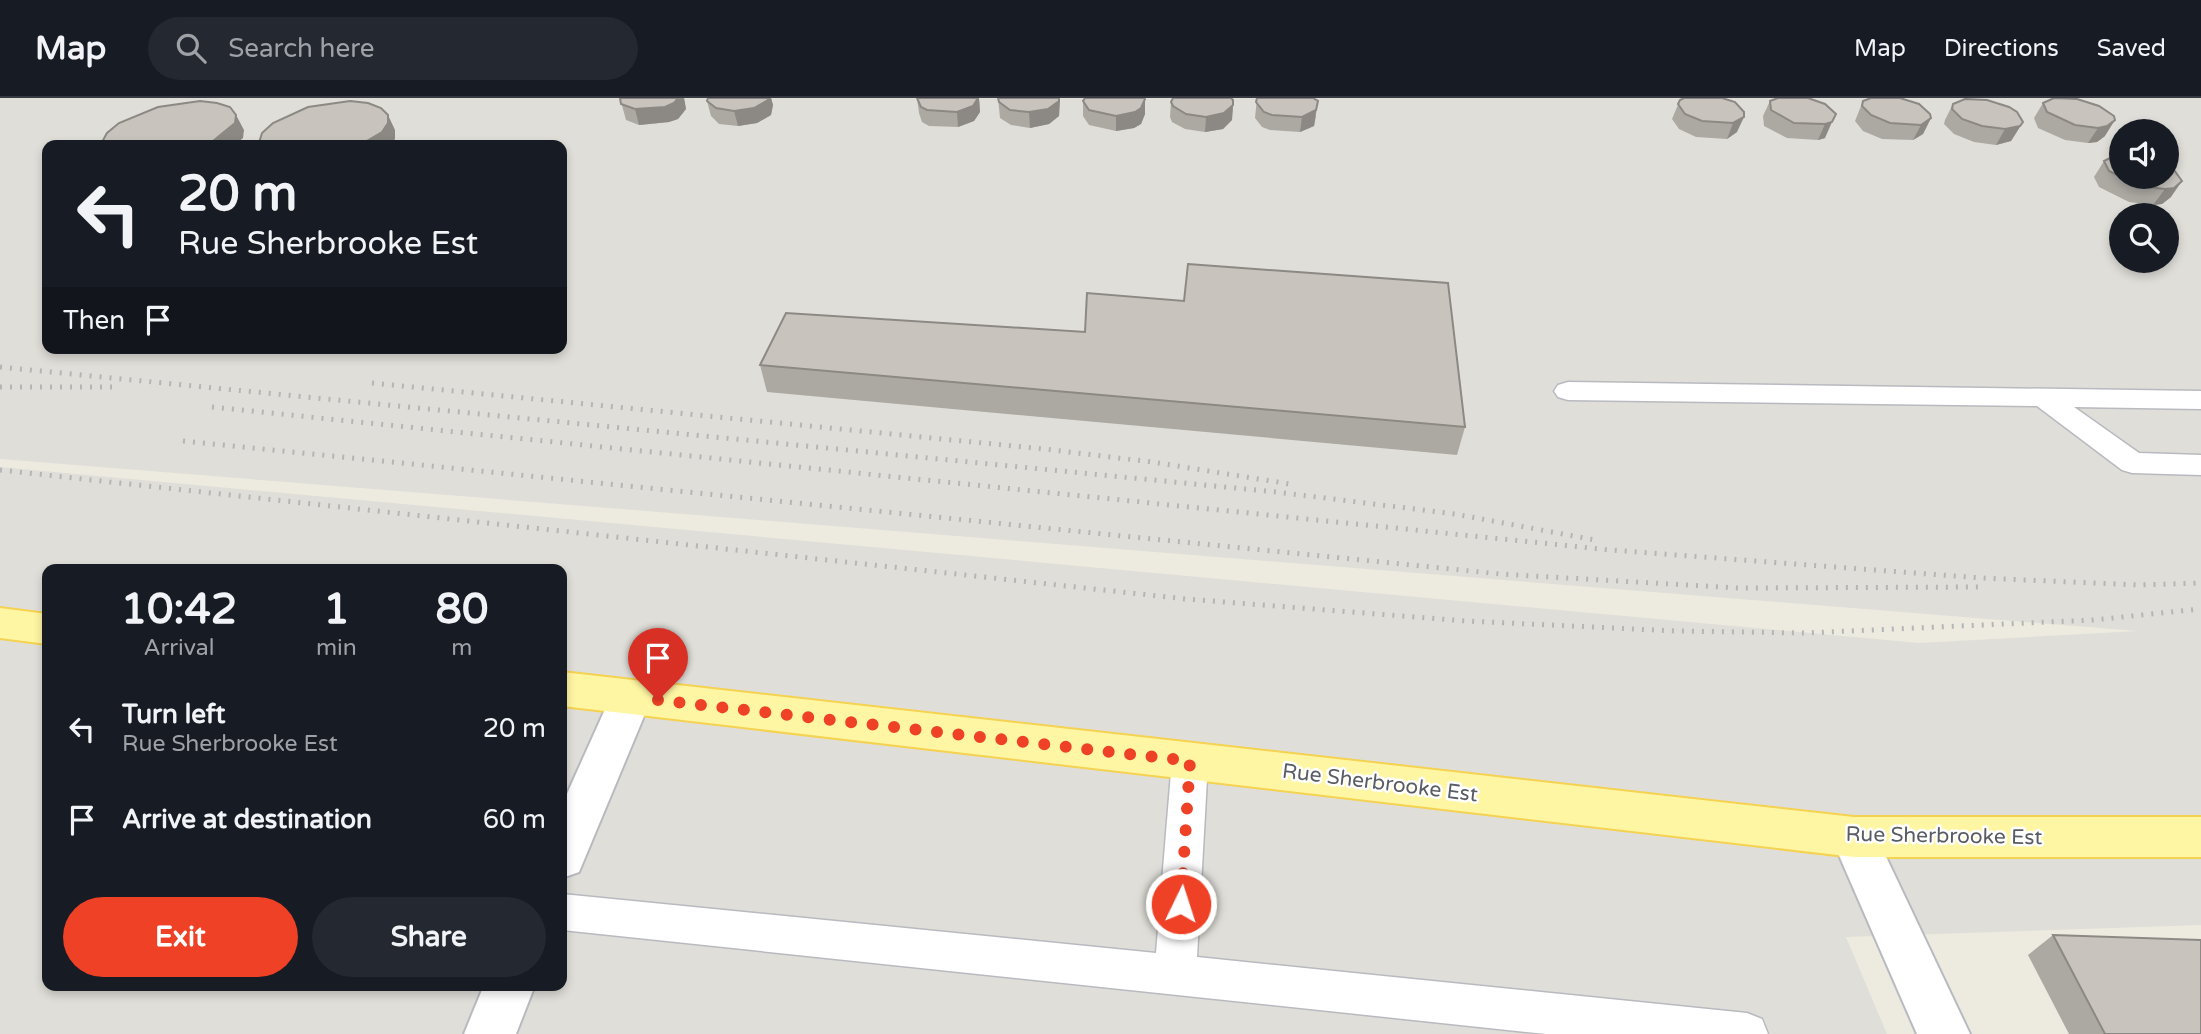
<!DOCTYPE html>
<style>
:root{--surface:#171b24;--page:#242831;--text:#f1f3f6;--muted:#9ea1a6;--line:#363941;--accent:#ee4125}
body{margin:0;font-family:"Varela Round",sans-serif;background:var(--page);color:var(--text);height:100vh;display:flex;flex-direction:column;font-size:26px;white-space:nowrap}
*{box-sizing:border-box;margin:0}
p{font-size:23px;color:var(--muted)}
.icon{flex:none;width:38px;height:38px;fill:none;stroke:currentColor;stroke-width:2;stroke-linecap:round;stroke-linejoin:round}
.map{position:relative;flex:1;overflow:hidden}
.side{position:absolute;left:42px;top:466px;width:525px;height:427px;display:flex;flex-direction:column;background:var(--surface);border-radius:14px;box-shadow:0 4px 10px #0003}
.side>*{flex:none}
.top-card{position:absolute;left:42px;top:42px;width:525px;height:214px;border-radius:14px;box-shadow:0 4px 10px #0003;background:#171b24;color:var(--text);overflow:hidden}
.fabs{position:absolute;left:2109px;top:21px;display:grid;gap:14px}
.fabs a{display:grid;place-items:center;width:70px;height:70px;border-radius:50%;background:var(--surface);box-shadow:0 4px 10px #0003;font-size:35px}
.pin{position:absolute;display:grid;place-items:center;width:60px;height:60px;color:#fff;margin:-72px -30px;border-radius:50% 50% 50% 0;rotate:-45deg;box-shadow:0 0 7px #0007}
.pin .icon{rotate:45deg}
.me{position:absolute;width:77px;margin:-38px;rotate:4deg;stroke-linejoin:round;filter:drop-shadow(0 0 5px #0008)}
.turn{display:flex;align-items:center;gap:24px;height:147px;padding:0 21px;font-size:32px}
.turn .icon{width:91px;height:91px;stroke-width:2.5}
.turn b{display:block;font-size:49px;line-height:60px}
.then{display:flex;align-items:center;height:66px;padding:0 21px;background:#0003;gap:14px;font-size:26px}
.eta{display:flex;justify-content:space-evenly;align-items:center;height:119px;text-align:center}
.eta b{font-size:42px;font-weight:700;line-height:49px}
.primary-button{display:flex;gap:14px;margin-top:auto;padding:14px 21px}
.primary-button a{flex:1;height:80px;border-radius:42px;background:var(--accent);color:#fff;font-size:28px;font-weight:700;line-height:80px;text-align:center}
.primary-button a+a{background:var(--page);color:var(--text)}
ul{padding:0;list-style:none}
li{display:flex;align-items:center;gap:21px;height:91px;padding:0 21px}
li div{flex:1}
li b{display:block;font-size:26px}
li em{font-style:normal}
header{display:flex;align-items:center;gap:42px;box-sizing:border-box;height:98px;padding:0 35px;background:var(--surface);border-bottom:2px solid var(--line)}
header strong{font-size:33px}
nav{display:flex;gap:38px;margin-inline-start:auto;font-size:24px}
.search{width:490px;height:63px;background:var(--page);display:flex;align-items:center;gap:18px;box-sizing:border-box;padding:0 24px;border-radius:38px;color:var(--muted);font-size:26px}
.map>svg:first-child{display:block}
.industrial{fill:#e0ded8;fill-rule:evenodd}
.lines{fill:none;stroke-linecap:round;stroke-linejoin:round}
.lane-casing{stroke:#b8bac0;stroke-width:3}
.street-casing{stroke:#b8bac0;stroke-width:4}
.primary-casing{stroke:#f5d251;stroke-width:4}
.lane{fill:#fff;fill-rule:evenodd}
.street{fill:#fff;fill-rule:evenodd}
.primary{fill:#fff6a3;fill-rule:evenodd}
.rail{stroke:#b4b5b5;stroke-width:5;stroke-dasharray:2 8;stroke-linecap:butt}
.wall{fill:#aca9a3}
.shaded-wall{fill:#8c8984}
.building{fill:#c8c4bd;stroke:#8c8984;stroke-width:2}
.route{stroke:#ee4125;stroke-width:12;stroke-dasharray:0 21.6}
.labels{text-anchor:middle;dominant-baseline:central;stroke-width:5;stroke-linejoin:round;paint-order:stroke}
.street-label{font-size:21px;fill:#595c62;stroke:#fff}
</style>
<header>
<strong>Map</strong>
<div class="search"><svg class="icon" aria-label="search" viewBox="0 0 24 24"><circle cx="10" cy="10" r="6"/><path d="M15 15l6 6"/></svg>Search here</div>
<nav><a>Map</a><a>Directions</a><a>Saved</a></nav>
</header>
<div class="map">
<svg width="2201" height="936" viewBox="0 0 2201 936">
<rect width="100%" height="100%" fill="#edebe0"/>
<path class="industrial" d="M0,0H2201V827L1846,839L1887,936H0V369L1919,545L2137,533L0,361ZM2121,33H2166V79H2121ZM47,47H562V250H47ZM2121,117H2166V163H2121ZM47,471H562V887H47Z"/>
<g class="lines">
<defs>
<g id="lane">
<path d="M1568,284L2201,293V311L2074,309L2139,355L2201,357V377L2132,375L2122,372L2037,308L1568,302L1558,299L1554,293L1558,287Z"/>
<path d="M1190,648L1203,652L1208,663L1197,859L1747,915L1762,921L1768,936H1546L562,832V796L1156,855L1172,663L1177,652Z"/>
</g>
<g id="street">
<path d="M631,582L646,587L652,599L579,774L562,780V707L616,587Z"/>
<path d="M1854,719L1870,725L1970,936H1917L1831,739L1838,725Z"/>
<path d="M484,887H535L516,936H464Z"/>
</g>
<g id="primary">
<path d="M0,510L47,516V546L0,540Z"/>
<path d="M562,574L1854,719H2201V759H1854L562,608Z"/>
</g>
</defs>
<use href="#lane" class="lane-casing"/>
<use href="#street" class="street-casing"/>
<use href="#primary" class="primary-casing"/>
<use href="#lane" class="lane"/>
<use href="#street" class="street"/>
<use href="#primary" class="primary"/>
<g class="rail">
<path d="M0,269L1276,394L1455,416L1595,442"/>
<path d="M372,285L1044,351L1152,364L1290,386"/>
<path d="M0,289H118"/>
<path d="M212,309L1610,452L1981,480L2139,487L2201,485"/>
<path d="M183,343L1500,476L1738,490L1978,489"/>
<path d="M0,372L1186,501L1466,523L1676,533L1805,535L2093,522L2201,511"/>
</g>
</g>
<g class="wall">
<path d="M620,0H684L686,11L678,21L669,24L639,27L626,22Z"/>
<path d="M708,0H771L773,7L771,17L757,25L738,28L719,26L711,18L707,3Z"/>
<path d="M917,0H979L980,14L974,23L958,29L929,28L922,24L919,15Z"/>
<path d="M998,0H1060L1059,18L1049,26L1030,30L1011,27L1000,20Z"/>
<path d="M1257,0L1316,18L1314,28L1300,34L1270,32L1262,29L1255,20Z"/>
<path d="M1722,0L1737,34L1727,41L1696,39L1679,31L1672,21L1680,2Z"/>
<path d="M1145,1V16L1141,26L1134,30L1116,33L1089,27L1083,18V3Z"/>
<path d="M2077,1L2105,38L2097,44L2088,45L2065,42L2038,30L2034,20L2043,5Z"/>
<path d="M1770,3L1825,6V40L1818,42L1787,40L1764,28L1763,18Z"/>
<path d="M1863,3L1931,20L1923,36L1913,42L1882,41L1863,33L1855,23Z"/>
<path d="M1171,4L1233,7L1232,22L1223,31L1205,34L1185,31L1172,24L1170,19Z"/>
<path d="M1953,6L2023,24L2011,43L1996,47L1974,44L1954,36L1944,26L1945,22Z"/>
<path d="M2104,63L2166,79L2171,99L2162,106L2153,107L2129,104L2099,89L2094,79Z"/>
<path d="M760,267L1465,329L1457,357L767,294Z"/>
<path d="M2053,837L2201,936H2069L2028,857Z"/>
</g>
<g class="shaded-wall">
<path d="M678,0H684L686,11L678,21L669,24L639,27L635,11Z"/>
<path d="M768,0H771L773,7L771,17L757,25L738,28L734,13Z"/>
<path d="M978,0H979L980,14L974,23L958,29L957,14Z"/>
<path d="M1060,0L1059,18L1049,26L1030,30L1029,14Z"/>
<path d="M1145,1V16L1141,26L1134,30L1116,33V18Z"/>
<path d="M1318,3L1314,28L1300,34L1302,19Z"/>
<path d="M1233,7L1232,22L1223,31L1205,34L1206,19Z"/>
<path d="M236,17L244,32L243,40L235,47H201Z"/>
<path d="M388,17L395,32V41L391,47H360Z"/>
<path d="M1744,19L1737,34L1727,41L1733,25Z"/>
<path d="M1931,20L1923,36L1913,42L1921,27Z"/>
<path d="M2115,22L2105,38L2097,44L2088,45L2098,30Z"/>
<path d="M1832,24L1825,40L1818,42L1825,26Z"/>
<path d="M2023,24L2011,43L1996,47L2005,31Z"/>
<path d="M2182,83L2171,99L2162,106L2153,107L2165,91Z"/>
</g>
<g class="building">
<path d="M620,0H678L674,5L665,9L635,11L621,6Z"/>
<path d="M708,0H768V2L754,10L734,13L716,10L707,3Z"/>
<path d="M917,0H978L973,8L957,14L927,12L921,9Z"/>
<path d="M998,0H1059V3L1048,11L1029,14L1010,12L999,4Z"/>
<path d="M1085,0H1144L1145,1L1141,10L1135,14L1116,18L1089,12L1083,3Z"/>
<path d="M1173,0H1231L1233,2V7L1224,15L1206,19L1186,16L1173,8L1171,4Z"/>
<path d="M1257,0H1313L1318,3L1316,12L1302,19L1272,17L1264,14L1256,4Z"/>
<path d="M1684,0H1722L1735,4L1744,14V19L1733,25L1702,23L1685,16L1678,6L1680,2Z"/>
<path d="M1778,0H1808L1825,6L1836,16L1832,24L1825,26L1794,25L1771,12L1770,3Z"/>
<path d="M1871,0H1900L1919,6L1930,16L1931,20L1921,27L1890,25L1871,17L1862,8L1863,3Z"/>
<path d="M2054,0L2077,1L2099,8L2114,18L2115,22L2107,28L2098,30L2075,27L2047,14L2043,5Z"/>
<path d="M1965,1L1987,2L2009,9L2017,14L2023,24L2020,28L2005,31L1982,28L1962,21L1952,11L1953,6Z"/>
<path d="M200,3L217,5L230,9L236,17L235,25L213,43L201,47H103L102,44L107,35L119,25L158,9Z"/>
<path d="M350,3L368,5L381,10L388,17V25L382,34L360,47H260L259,45L262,35L273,25L308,9Z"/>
<path d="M2116,57H2121V79H2166V69L2174,72L2182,83L2174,90L2165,91L2140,88L2109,73L2104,63Z"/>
<path d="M1188,166L1448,185L1465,329L760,267L786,215L1085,234L1087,195L1184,203Z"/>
<path d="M2053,837L2201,842V936H2105Z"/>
</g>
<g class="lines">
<path class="route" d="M658,602L1190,663L1181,806"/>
</g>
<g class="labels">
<g class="street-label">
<text transform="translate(1380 685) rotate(7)">Rue Sherbrooke Est</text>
<text transform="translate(1944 738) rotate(1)">Rue Sherbrooke Est</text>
</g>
</g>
</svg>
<div class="fabs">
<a><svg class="icon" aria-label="sound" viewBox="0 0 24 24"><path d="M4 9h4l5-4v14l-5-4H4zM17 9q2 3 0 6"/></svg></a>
<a><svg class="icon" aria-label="search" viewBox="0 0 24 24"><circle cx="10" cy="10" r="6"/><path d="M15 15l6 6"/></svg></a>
</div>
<div class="pin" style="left:658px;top:602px;background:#d93025"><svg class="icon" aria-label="arrive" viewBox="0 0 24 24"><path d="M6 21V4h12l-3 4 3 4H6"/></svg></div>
<svg class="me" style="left:1181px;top:806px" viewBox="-20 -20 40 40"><circle r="17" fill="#ee4125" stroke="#fff" stroke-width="3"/><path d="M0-11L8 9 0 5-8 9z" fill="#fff"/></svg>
<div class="top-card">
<div class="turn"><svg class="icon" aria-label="left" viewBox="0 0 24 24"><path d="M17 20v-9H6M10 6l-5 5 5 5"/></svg><div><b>20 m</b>Rue Sherbrooke Est</div></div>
<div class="then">Then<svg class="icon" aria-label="arrive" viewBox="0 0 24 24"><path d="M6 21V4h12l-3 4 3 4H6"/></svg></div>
</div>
<section class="side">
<div class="eta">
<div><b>10:42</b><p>Arrival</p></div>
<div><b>1</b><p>min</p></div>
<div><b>80</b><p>m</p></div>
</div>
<ul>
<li><svg class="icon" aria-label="left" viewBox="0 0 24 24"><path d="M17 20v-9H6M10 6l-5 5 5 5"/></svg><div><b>Turn left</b><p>Rue Sherbrooke Est</p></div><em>20 m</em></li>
<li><svg class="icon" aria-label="arrive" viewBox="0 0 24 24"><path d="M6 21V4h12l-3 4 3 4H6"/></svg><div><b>Arrive at destination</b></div><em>60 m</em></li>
</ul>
<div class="primary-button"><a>Exit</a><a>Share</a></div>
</section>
</div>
